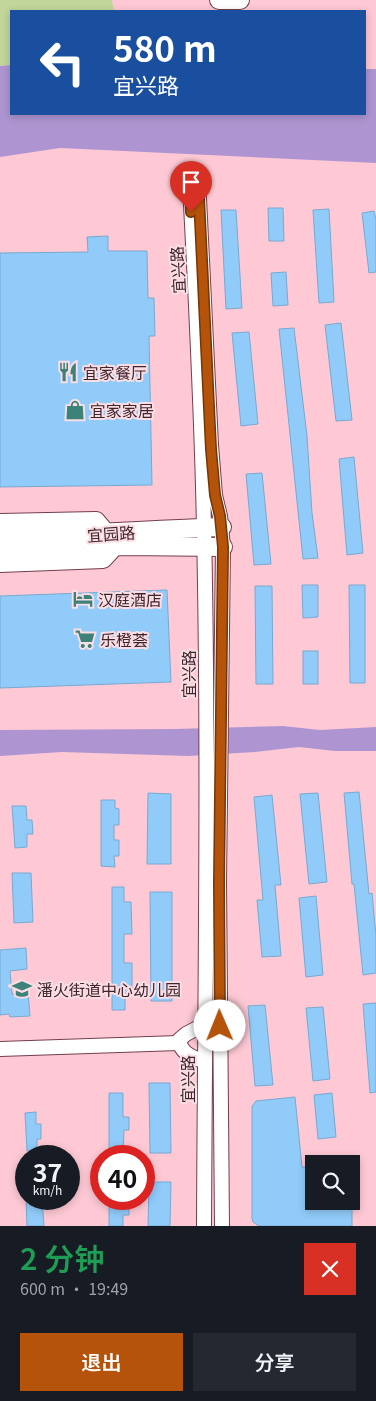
<!DOCTYPE html>
<html lang="zh">
<meta charset="utf-8">
<style>
:root{--surface:#171b24;--page:#242831;--text:#f1f3f6;--muted:#9ea1a6;--accent:#b45309}
body{margin:0;font-family:Georgia,"Noto Sans SC",serif;background:var(--page);color:var(--text);height:100vh;display:flex;flex-direction:column;font-size:19px;white-space:nowrap}
*{box-sizing:border-box;margin:0}
p{font-size:16px;color:var(--muted)}
.icon{flex:none;width:28px;height:28px;fill:none;stroke:currentColor;stroke-width:2;stroke-linecap:round;stroke-linejoin:round}
.map{position:relative;height:1226px;overflow:hidden}
.drawer{display:flex;flex-direction:column;background:var(--surface);flex:1}
.drawer>*{flex:none}
.hud{position:absolute;left:10px;top:10px;width:356px;height:105px;border-radius:0px;box-shadow:0 2px 8px #0003;background:#1a4fa0;color:#fff;overflow:hidden}
.tools{position:absolute;left:305px;top:1155px;display:grid;gap:10px}
.tools a{display:grid;place-items:center;width:55px;height:55px;border-radius:0px;background:var(--surface);box-shadow:0 2px 8px #0003;font-size:25px}
.speed{position:absolute;left:15px;top:1145px;display:flex;gap:10px;font-size:25px;font-weight:700;text-align:center}
.speed>*{display:grid;place-content:center;width:65px;height:65px;border-radius:50%;background:var(--surface);box-shadow:0 2px 8px #0003;line-height:1}
.speed small{font-size:12px;font-weight:400}
.speed .limit{border:8px solid #d22;background:#fff;color:#111}
.pin{position:absolute;display:grid;place-items:center;width:42px;height:42px;color:#fff;margin:-51px -21px;border-radius:50% 50% 50% 0;rotate:-45deg;box-shadow:0 0 5px #0007}
.pin .icon{rotate:45deg}
.me{position:absolute;width:55px;margin:-28px;rotate:359deg;stroke-linejoin:round;filter:drop-shadow(0 0 4px #0008)}
.turn{display:flex;align-items:center;gap:18px;height:105px;padding:0 20px;font-size:22px}
.turn .icon{width:65px;height:65px;stroke-width:2.5}
.turn b{display:block;font-size:35px;line-height:42px}
.round{display:grid;place-items:center;flex:none;width:52px;height:52px;border-radius:0px;background:var(--page)}
.overview{display:flex;align-items:center;justify-content:space-between;height:85px;padding:0 20px}
h1{font-size:30px;font-weight:600;line-height:38px;color:#1e9e55}
.action{display:flex;gap:10px;margin-top:auto;padding:10px 20px}
.action a{flex:1;height:58px;border-radius:0px;background:var(--accent);color:#fff;font-size:20px;font-weight:600;line-height:58px;text-align:center}
.action a+a{background:var(--page);color:var(--text)}
.map>svg:first-child{display:block}
.green{fill:#c2d69b}
.water{fill:#ae95d1}
.building{fill:#91cbfa;stroke:#78a9d0}
.lines{fill:none;stroke-linecap:round;stroke-linejoin:round}
.minor-casing{stroke:#743e4d;stroke-width:16}
.major-casing{stroke:#743e4d;stroke-width:20}
.minor{stroke:#fff;stroke-width:14}
.major{stroke:#fff;stroke-width:18}
.route-casing{stroke:#753606;stroke-width:12}
.route{stroke:#b45309;stroke-width:9}
.labels{text-anchor:middle;dominant-baseline:central;stroke-width:4;stroke-linejoin:round;paint-order:stroke}
.street-label{font-size:16px;fill:#3e252c;stroke:#fadee4}
.poi-label{font-size:16px;fill:#3e252c;stroke:#fadee4;text-anchor:start}
</style>
<div class="map">
<svg width="376" height="1226" viewBox="0 0 376 1226">
<rect width="100%" height="100%" fill="#fec9d5"/>
<path class="green" d="M0,0H112L114,11H11V65L0,66Z"/>
<g class="water">
<path d="M11,65V114H365V69H376V163L60,148L0,157V66Z"/>
<path d="M283,726L320,730L376,727V751H335L299,747L255,752L188,756L62,752L0,756V730L175,729Z"/>
</g>
<g class="building">
<path d="M268,208H283L284,241H269Z"/>
<path d="M329,209L334,302L319,303L313,210Z"/>
<path d="M221,210H236L242,308L226,309Z"/>
<path d="M374,211L376,219V272L369,273L362,213Z"/>
<path d="M108,236V251H147L148,298H154L155,336H149L152,485L0,487V253L88,252L87,237Z"/>
<path d="M286,272L288,305L273,306L271,273Z"/>
<path d="M341,323L352,420L336,421L325,325Z"/>
<path d="M294,328L307,436L312,513L318,558L303,559L279,329Z"/>
<path d="M249,332L258,424L241,426L232,333Z"/>
<path d="M354,457L363,553L347,555L339,459Z"/>
<path d="M262,473L271,564L254,565L246,474Z"/>
<path d="M302,585H318V617L303,618Z"/>
<path d="M349,585H365V683H350Z"/>
<path d="M255,586H272L273,684H256Z"/>
<path d="M167,590L171,682L0,688V596Z"/>
<rect x="303" y="651" width="15" height="33"/>
<path d="M359,792L369,894L372,893L376,936V973L363,975L354,884H352L344,793Z"/>
<path d="M148,793L171,794V864H147Z"/>
<path d="M318,793L327,882L309,884L300,794Z"/>
<path d="M272,795L281,885H275L281,956L262,957L257,900H263L254,797Z"/>
<path d="M101,800H115V808L119,809V825H114V840H119V856H114L115,867L101,866Z"/>
<path d="M12,806H26L27,820H32L33,834H27V847L15,848Z"/>
<path d="M12,873H31L33,922L14,923Z"/>
<path d="M112,887H124V902H131L132,934H124V963H132V995H125V1010H112Z"/>
<path d="M150,892H172V1001H151Z"/>
<path d="M316,896L323,975L306,977L299,898Z"/>
<path d="M26,948L27,969L10,971L12,994L28,992L30,1016L10,1017L9,1014L0,1015V950Z"/>
<path d="M376,1003V1092L370,1093L363,1004Z"/>
<path d="M265,1005L273,1085L255,1086L248,1006Z"/>
<path d="M323,1007L330,1079L313,1081L306,1008Z"/>
<path d="M149,1083H170L171,1153H150Z"/>
<path d="M109,1093H123V1117H129V1130H124L123,1156H109Z"/>
<path d="M332,1093L336,1137L318,1139L314,1095Z"/>
<path d="M295,1097L302,1167H314V1201H352V1226H259L253,1222L252,1219V1106L256,1101Z"/>
<path d="M36,1112V1124H41V1139H37V1151H27L25,1113Z"/>
<path d="M149,1182H171L170,1226H148Z"/>
<path d="M26,1199H42L44,1226H27Z"/>
<path d="M109,1199H123V1202H129V1215H123V1226H109Z"/>
</g>
<g class="lines">
<defs>
<g id="minor">
<path d="M0,1049L179,1043"/>
<path d="M205,1062C193,1057 181,1054 179,1040L186,1034L205,1024"/>
<path d="M204,1226C205,994 209,762 204,530C202,415 196,300 190,185L191,182L196,184L199,198L211,445L215,495L220,516L223,547L219,883L222,1226"/>
</g>
<g id="major">
<path d="M219,0H240"/>
<path d="M0,523L96,521L106,533"/>
<path d="M0,537C74,535 148,530 222,527"/>
<path d="M0,549L126,546L223,547"/>
<path d="M0,563L103,559L115,546"/>
</g>
</defs>
<use href="#minor" class="minor-casing"/>
<use href="#major" class="major-casing"/>
<use href="#minor" class="minor"/>
<use href="#major" class="major"/>
</g>
<g class="lines">
<defs>
<path id="route" d="M191,212L190,185L191,182L196,184L199,198L211,449L215,495L220,516L223,547L219,883L220,1026"/>
</defs>
<use href="#route" class="route-casing"/>
<use href="#route" class="route"/>
</g>
<defs>
<symbol id="restaurant-bare" viewBox="-9 -9 18 18"><path d="M-5-6h1v4h1v-4h1v4h1v-4h1v5L-1.5 .5V6h-2V.5L-5-1ZM5-6V6H3V1.5H1.5Q1.5-4 5-6Z" fill="#3c8278" stroke="#fadee4" stroke-width="2.5" paint-order="stroke"/></symbol>
<symbol id="shop-bare" viewBox="-9 -9 18 18"><path d="M-5-2.5h2.3a2.7 3.5 0 0 1 5.4 0H5L5.5 6h-11ZM-1.5-2.5h3a1.5 2.3 0 0 0-3 0Z" fill="#3c8278" stroke="#fadee4" stroke-width="2.5" paint-order="stroke"/></symbol>
<symbol id="hotel-bare" viewBox="-9 -9 18 18"><path d="M-6-4.5h1.5V1H6V5H4.5V3h-9V5H-6ZM-4 0a1.8 1.8 0 1 1 3.6 0ZM.5 0V-2.5h3Q6-2.5 6 0Z" fill="#3c8278" stroke="#fadee4" stroke-width="2.5" paint-order="stroke"/></symbol>
<symbol id="supermarket-bare" viewBox="-9 -9 18 18"><path d="M-6-5.5h2.5l.6 2H6L4.5 2H-2.5L-4.4-4H-6ZM-1.5 3.2a1.3 1.3 0 1 0 .1 0ZM3 3.2a1.3 1.3 0 1 0 .1 0Z" fill="#3c8278" stroke="#fadee4" stroke-width="2.5" paint-order="stroke"/></symbol>
<symbol id="school-bare" viewBox="-9 -9 18 18"><path d="M0-5L7-2L0 1L-7-2ZM-4 1L0 2.5L4 1V4Q0 6-4 4Z" fill="#3c8278" stroke="#fadee4" stroke-width="2.5" paint-order="stroke"/></symbol>
</defs>
<g fill-rule="evenodd">
<use href="#restaurant-bare" x="54" y="358" width="28" height="28"/>
<use href="#shop-bare" x="61" y="396" width="28" height="28"/>
<use href="#hotel-bare" x="69" y="585" width="28" height="28"/>
<use href="#supermarket-bare" x="71" y="625" width="28" height="28"/>
<use href="#school-bare" x="8" y="975" width="28" height="28"/>
</g>
<g class="labels">
<g class="street-label">
<text transform="translate(177 270) rotate(-93)">宜兴路</text>
<text transform="translate(111 533) rotate(-4)">宜园路</text>
<text transform="translate(188 674) rotate(-90)">宜兴路</text>
<text transform="translate(187 1079) rotate(-90)">宜兴路</text>
</g>
<g class="poi-label">
<text x="83" y="372">宜家餐厅</text>
<text x="90" y="410">宜家家居</text>
<text x="98" y="599">汉庭酒店</text>
<text x="100" y="639">乐橙荟</text>
<text x="37" y="989">潘火街道中心幼儿园</text>
</g>
</g>
</svg>
<div class="tools">
<a><svg class="icon" aria-label="search" viewBox="0 0 24 24"><circle cx="10" cy="10" r="6"/><path d="M15 15l6 6"/></svg></a>
</div>
<div class="speed"><div>37<small>km/h</small></div><div class="limit">40</div></div>
<div class="pin" style="left:191px;top:212px;background:#d93025"><svg class="icon" aria-label="arrive" viewBox="0 0 24 24"><path d="M6 21V4h12l-3 4 3 4H6"/></svg></div>
<svg class="me" style="left:220px;top:1026px" viewBox="-20 -20 40 40"><circle r="19" fill="#fff"/><path d="M0-13L10 11 0 6-10 11z" fill="#b45309"/></svg>
<div class="hud">
<div class="turn"><svg class="icon" aria-label="left" viewBox="0 0 24 24"><path d="M17 20v-9H6M10 6l-5 5 5 5"/></svg><div><b>580 m</b>宜兴路</div></div>
</div>
</div>
<section class="drawer">
<div class="overview"><div><h1>2 分钟</h1><p>600 m · 19:49</p></div><a class="round" style="background:#d93025;color:#fff"><svg class="icon" aria-label="close" viewBox="0 0 24 24"><path d="M6 6l12 12M18 6L6 18"/></svg></a></div>
<div class="action"><a>退出</a><a>分享</a></div>
</section>
